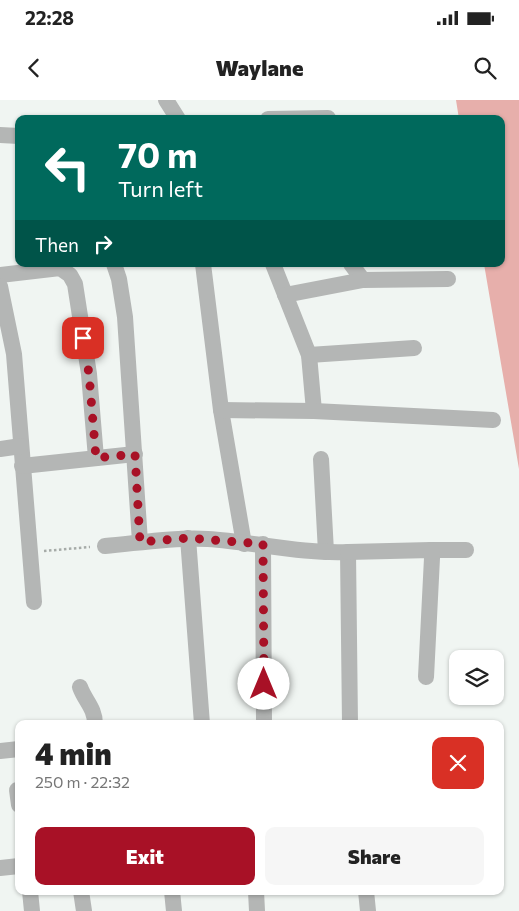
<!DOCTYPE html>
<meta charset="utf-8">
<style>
:root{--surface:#fff;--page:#f6f6f6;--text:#222;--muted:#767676;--accent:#a81126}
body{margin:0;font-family:Commissioner,sans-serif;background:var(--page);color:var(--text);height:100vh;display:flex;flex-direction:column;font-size:19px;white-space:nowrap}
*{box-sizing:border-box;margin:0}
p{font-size:16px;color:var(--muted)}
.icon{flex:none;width:28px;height:28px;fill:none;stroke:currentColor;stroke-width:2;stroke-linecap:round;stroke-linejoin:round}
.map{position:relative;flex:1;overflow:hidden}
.details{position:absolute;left:15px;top:620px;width:489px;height:175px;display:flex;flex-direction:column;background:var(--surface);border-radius:10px;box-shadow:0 1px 4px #0004}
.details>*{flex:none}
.hud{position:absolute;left:15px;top:15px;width:490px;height:152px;border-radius:10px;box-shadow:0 1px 4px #0004;background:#00695c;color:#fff;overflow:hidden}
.tools{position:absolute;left:449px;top:550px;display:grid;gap:10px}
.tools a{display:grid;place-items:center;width:55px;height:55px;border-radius:10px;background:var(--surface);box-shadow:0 1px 4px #0004;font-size:25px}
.pin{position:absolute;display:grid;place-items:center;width:42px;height:42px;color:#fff;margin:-21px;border-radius:10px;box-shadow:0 2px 8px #0006}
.me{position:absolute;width:55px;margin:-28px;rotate:0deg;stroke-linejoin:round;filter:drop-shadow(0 0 4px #0008)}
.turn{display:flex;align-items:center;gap:18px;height:105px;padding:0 20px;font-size:22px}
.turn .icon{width:65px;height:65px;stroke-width:2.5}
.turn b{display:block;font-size:35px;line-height:42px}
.then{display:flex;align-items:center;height:48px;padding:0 20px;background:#0003;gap:10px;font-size:19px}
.round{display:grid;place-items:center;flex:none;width:52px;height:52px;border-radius:10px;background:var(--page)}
.headline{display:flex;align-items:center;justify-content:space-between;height:85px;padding:0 20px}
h1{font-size:30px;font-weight:800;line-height:38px}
.primary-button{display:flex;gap:10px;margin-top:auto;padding:10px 20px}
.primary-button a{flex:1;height:58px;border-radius:10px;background:var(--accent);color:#fff;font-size:20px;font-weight:800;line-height:58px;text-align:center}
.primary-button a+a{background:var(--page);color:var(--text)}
.status{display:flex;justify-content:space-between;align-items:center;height:35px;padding:0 25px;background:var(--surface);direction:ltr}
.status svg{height:14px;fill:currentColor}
header{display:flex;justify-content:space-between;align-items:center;height:65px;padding:0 20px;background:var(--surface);font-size:22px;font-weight:800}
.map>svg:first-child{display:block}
.water{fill:#e7afab}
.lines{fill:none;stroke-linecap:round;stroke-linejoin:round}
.path{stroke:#a6aba8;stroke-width:2.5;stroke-dasharray:2.5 2.5;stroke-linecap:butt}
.minor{stroke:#b4b6b5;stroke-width:16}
.route{stroke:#a81126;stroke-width:9;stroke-dasharray:0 16.2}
</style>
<div class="status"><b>22:28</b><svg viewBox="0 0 49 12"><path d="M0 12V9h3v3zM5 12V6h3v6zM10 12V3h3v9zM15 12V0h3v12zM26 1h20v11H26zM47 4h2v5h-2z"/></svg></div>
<header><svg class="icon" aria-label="back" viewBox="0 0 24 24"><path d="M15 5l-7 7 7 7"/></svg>Waylane<svg class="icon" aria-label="search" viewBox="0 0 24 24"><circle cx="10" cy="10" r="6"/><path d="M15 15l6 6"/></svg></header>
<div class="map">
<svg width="519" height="811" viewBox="0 0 519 811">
<rect width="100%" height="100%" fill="#f0f5f2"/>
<path class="water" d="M456,0H519V369L484,164H501V19H459Z"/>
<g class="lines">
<path class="path" d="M44,451L90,447"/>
<g class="minor">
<path d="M166,0L178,19"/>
<path d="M268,19L328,18"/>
<path d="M0,35L19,36"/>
<path d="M114,164L119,179L125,217L140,442"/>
<path d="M203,164L221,310L244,444"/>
<path d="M273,164L309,255L314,311"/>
<path d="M351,164L363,180"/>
<path d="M0,175L60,168L70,175L75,184L89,274L96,358"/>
<path d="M0,186L14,254L34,502"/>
<path d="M285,195L363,180L448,179"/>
<path d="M309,255L414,248"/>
<path d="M221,310L314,311L493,320"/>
<path d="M0,349L21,346"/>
<path d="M321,359L326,452"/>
<path d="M22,366L135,354"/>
<path d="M188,438L202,624"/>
<path d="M263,444L264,624"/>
<path d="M105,446C139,443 174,437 208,439C254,442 301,454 348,452L350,624"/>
<path d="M431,450H466"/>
<path d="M348,452L431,450L432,458L426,577"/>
<path d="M80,587C85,601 95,608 95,624"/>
<path d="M0,651L19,649"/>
<path d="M17,690L19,705"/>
<path d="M0,768L19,766"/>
<path d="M30,791L32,811"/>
<path d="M81,791L84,811"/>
<path d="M172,791L174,811"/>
<path d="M256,791L257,811"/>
<path d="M366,791L368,811"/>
</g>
</g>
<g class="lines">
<path class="route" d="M83,238L89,274L96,358L135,354L140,442L188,438L263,444L264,584"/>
</g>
</svg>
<div class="tools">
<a><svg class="icon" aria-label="layers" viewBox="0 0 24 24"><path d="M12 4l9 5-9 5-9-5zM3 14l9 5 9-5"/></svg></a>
</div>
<div class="pin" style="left:83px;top:238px;background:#d93025"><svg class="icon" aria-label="arrive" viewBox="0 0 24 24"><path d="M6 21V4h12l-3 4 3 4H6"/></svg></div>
<svg class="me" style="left:264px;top:584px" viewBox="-20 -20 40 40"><circle r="19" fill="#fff"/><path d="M0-13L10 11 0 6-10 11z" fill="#a81126"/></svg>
<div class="hud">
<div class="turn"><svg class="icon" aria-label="left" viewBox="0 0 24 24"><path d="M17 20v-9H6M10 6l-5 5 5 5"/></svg><div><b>70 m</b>Turn left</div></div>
<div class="then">Then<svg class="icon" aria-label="right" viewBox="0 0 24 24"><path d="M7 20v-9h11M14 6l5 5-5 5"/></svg></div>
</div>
<section class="details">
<div class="headline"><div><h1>4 min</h1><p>250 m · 22:32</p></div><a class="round" style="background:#d93025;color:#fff"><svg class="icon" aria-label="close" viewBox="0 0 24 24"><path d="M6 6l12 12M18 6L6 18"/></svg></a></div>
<div class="primary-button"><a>Exit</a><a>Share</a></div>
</section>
</div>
